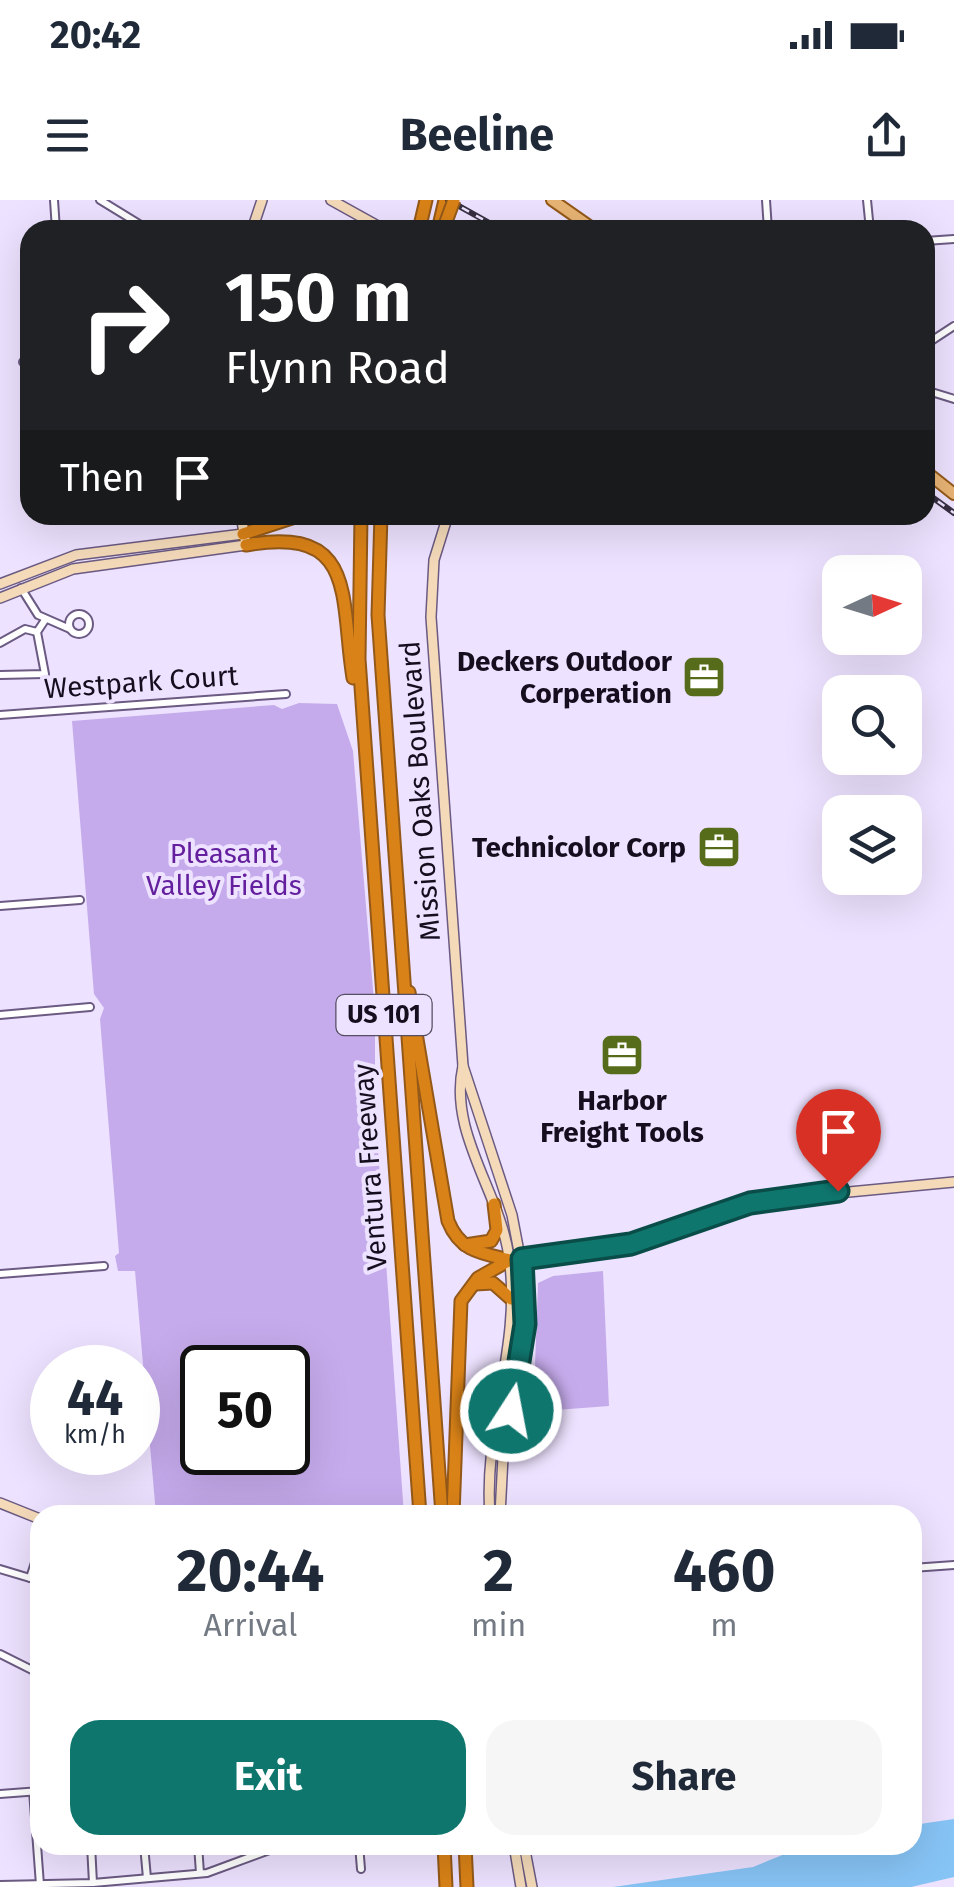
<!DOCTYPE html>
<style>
:root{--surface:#fff;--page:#f6f6f7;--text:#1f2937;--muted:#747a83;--accent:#0f766e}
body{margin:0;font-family:"Fira Sans",sans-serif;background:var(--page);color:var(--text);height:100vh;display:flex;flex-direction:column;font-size:38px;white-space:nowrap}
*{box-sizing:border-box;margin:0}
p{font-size:32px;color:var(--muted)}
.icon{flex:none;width:55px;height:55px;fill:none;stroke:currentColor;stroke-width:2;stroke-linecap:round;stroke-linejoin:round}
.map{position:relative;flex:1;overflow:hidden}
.drawer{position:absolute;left:30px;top:1305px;width:892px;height:350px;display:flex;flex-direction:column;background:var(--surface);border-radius:30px;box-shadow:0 10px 40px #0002}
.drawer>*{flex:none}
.banner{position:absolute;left:20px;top:20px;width:915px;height:305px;border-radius:30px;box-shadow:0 10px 40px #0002;background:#202124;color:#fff;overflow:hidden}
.needle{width:65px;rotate:86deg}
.buttons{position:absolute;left:822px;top:355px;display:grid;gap:20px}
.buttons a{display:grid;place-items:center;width:100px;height:100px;border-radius:20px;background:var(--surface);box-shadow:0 10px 40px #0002;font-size:50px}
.speed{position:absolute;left:30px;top:1145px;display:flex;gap:20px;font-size:50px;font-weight:700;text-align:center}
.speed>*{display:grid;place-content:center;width:130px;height:130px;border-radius:50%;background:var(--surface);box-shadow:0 10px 40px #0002;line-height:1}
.speed small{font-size:25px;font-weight:400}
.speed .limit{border:5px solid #111;border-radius:15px;background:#fff;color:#111}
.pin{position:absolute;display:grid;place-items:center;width:85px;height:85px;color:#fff;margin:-102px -42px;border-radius:50% 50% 50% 0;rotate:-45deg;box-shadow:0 0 10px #0007}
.pin .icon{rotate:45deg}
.me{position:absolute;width:110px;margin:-55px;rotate:11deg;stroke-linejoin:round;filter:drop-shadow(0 0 8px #0008)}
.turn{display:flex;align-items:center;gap:35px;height:210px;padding:0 40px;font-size:45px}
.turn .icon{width:130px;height:130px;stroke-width:2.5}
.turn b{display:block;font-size:70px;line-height:85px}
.then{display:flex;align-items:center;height:95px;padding:0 40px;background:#0003;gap:20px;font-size:38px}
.eta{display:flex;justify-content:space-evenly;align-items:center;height:170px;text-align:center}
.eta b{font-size:60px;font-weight:700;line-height:70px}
.action{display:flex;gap:20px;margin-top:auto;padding:20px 40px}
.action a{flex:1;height:115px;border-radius:30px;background:var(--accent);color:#fff;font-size:40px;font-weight:700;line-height:115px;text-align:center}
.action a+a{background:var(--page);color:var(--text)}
.status{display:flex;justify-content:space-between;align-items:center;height:70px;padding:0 50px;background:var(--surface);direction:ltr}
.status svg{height:28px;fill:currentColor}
header{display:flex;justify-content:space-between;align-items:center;height:130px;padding:0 40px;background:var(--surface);font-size:45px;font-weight:700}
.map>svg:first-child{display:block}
.green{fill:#c6abec;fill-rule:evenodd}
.water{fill:#87c4f6}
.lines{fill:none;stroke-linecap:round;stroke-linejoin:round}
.street-casing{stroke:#6b5a82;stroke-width:10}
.secondary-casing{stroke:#6b5a82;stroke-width:12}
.primary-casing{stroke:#945919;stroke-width:14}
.highway-casing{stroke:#945919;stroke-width:15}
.street{stroke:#fff;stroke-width:6}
.secondary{stroke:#f4dab9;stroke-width:9}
.primary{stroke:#e8b474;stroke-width:10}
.highway{stroke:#d98217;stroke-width:11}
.rail-casing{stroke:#362f41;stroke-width:6}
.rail{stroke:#ede2ff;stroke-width:2.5;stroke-dasharray:8;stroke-linecap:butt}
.highway-bridge-casing{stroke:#945919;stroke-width:15;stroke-linecap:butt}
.highway-bridge{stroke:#d98217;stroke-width:11}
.route-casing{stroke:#0a4d48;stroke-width:25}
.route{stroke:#0f766e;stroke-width:18}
.labels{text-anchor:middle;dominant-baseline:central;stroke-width:8;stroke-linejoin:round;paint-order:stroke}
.shield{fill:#ede2ff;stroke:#564e62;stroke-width:2.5}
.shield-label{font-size:25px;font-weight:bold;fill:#150e1e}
.poi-label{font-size:28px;font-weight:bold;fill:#150e1e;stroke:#ede2ff;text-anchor:end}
.street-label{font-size:28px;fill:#150e1e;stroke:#ede2ff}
.park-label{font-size:28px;fill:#631f9d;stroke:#ede2ff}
</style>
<div class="status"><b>20:42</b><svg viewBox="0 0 49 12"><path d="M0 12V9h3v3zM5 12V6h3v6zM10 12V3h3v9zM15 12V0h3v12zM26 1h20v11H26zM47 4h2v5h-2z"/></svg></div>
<header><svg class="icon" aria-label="menu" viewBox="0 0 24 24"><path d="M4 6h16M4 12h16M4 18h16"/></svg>Beeline<svg class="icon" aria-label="share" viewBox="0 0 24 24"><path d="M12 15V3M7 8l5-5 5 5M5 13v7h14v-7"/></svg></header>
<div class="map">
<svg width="954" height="1687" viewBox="0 0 954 1687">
<rect width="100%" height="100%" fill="#ede2ff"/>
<g class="green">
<path d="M299,503L337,504L353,551L375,813V907L404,1315H156L135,1071H118L115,1056L119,1053L100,819L104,808L94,794L72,521L274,505L282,509ZM202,1168H288V1252H202Z"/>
<path d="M603,1071L609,1206L530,1212L526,1200L535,1166L538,1083L553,1076Z"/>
</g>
<path class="water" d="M954,1619V1677L911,1687H613L753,1667L807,1645H912L913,1625Z"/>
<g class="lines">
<defs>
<g id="street">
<path d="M54,0L56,30"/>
<path d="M100,0L149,30"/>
<path d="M766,0L768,30"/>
<path d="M867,0L870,30"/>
<path d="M925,41L954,39"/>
<path d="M925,145L954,126"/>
<path d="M23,162H30"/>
<path d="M925,190L954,199"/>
<path d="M21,388L38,415L70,429"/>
<circle cx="79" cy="424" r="10"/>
<path d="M0,443L25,429L37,432"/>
<path d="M0,475L45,474L37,432L45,420"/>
<path d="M0,515L286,494"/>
<path d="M0,706L80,700"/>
<path d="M0,815L90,807"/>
<path d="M0,1074L104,1066"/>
<path d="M912,1368L954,1365"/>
<path d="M0,1369L40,1381"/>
<path d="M30,1378L40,1347"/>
<path d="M0,1454L40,1474"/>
<path d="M33,1591L40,1685"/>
<path d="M0,1594L40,1591"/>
<path d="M91,1645L93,1683"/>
<path d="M144,1645L147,1678"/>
<path d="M198,1645L200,1673"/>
<path d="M359,1645L361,1669"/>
<path d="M0,1685L93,1683L207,1673L283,1645"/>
</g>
<g id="secondary">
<path d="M331,0L385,30"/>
<path d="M252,30L262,0"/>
<path d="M448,315L434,360L431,417L463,866C448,933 500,992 509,1057C522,1144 483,1227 490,1315"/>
<path d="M0,384L76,355L243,334"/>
<path d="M0,398L73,369L246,345L241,315"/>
<path d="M463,866L512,1015L524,1078L523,1149L503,1257L500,1315"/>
<path d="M518,1059L631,1044L765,1000L954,982"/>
<path d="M0,1303L40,1319"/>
<path d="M514,1645L521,1687"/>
<path d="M524,1645L532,1687"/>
</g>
<g id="primary">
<path d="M552,0L595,30"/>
<path d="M925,271L954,294"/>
</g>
<g id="highway">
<path d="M419,30L426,0"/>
<path d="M438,30L445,0"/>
<path d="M361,315L359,459L420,1315"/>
<path d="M381,315L378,415L442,1315"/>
<path d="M243,334L301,315"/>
<path d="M246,345C358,325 340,398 353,478"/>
<path d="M409,792L448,1021C460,1051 480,1053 510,1060"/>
<path d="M465,1045L491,1041L497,1030L494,1004"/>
<path d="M475,1084L493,1083L511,1099"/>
<path d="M453,1315L461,1101L478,1078L510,1060"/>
<path d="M444,1645L446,1687"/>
<path d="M465,1645L467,1687"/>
</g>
</defs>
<use href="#street" class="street-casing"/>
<use href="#secondary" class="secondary-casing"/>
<use href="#primary" class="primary-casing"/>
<use href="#highway" class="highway-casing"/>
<use href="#street" class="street"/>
<use href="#secondary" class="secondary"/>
<use href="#primary" class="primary"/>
<use href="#highway" class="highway"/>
<defs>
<g id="rail">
<path d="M448,0L502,30"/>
<path d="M925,292L954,313"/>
</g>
</defs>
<use href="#rail" class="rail-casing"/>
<use href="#rail" class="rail"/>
<defs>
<path id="highway-bridge" d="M443,30L454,0"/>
</defs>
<use href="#highway-bridge" class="highway-bridge-casing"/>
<use href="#highway-bridge" class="highway-bridge"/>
</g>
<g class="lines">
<defs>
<path id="route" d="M511,1211L525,1124L522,1059L631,1044L750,1003L838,991"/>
</defs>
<use href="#route" class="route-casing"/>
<use href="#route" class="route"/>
</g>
<defs>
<symbol id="office-square" viewBox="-11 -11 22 22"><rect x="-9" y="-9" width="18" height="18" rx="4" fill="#576c1b" stroke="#ede2ff"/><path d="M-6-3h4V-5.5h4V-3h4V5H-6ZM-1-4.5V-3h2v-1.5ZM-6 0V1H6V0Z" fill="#fff"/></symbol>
</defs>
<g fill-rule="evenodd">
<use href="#office-square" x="679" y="452" width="50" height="50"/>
<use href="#office-square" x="694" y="622" width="50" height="50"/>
<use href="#office-square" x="597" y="830" width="50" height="50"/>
</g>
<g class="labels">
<rect class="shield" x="336.5" y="795" width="95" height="40" rx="8"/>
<g class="shield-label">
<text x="384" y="815">US 101</text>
</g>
<g class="poi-label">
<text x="672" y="461">Deckers Outdoor<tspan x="672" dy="32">Corperation</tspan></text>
<text x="686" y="647">Technicolor Corp</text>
<text x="622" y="900" text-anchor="middle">Harbor<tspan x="622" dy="32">Freight Tools</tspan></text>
</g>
<g class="street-label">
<text transform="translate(141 482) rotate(-4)">Westpark Court</text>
<text transform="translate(420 591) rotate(-94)">Mission Oaks Boulevard</text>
<text transform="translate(370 967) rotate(-94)">Ventura Freeway</text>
</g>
<g class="park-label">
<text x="224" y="653">Pleasant<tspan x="224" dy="32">Valley Fields</tspan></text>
</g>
</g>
</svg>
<div class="buttons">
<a><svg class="needle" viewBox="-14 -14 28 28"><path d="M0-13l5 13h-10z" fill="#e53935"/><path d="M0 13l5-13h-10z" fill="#747a83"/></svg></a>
<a><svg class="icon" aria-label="search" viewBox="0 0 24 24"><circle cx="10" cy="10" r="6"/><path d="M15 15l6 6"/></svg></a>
<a><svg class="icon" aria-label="layers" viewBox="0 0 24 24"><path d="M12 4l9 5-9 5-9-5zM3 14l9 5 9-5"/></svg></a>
</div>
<div class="speed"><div>44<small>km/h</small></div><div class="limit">50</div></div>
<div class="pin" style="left:838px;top:991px;background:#d93025"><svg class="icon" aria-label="arrive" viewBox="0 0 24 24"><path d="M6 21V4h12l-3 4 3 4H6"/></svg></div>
<svg class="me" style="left:511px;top:1211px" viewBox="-20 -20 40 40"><circle r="17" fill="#0f766e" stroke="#fff" stroke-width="3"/><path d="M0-11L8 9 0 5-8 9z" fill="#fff"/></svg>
<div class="banner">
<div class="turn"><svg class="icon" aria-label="right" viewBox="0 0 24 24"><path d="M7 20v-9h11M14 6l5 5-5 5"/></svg><div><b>150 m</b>Flynn Road</div></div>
<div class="then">Then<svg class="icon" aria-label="arrive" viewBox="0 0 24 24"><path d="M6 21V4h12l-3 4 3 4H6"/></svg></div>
</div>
<section class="drawer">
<div class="eta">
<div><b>20:44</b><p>Arrival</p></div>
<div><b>2</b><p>min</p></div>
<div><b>460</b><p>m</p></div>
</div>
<div class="action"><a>Exit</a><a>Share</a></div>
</section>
</div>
